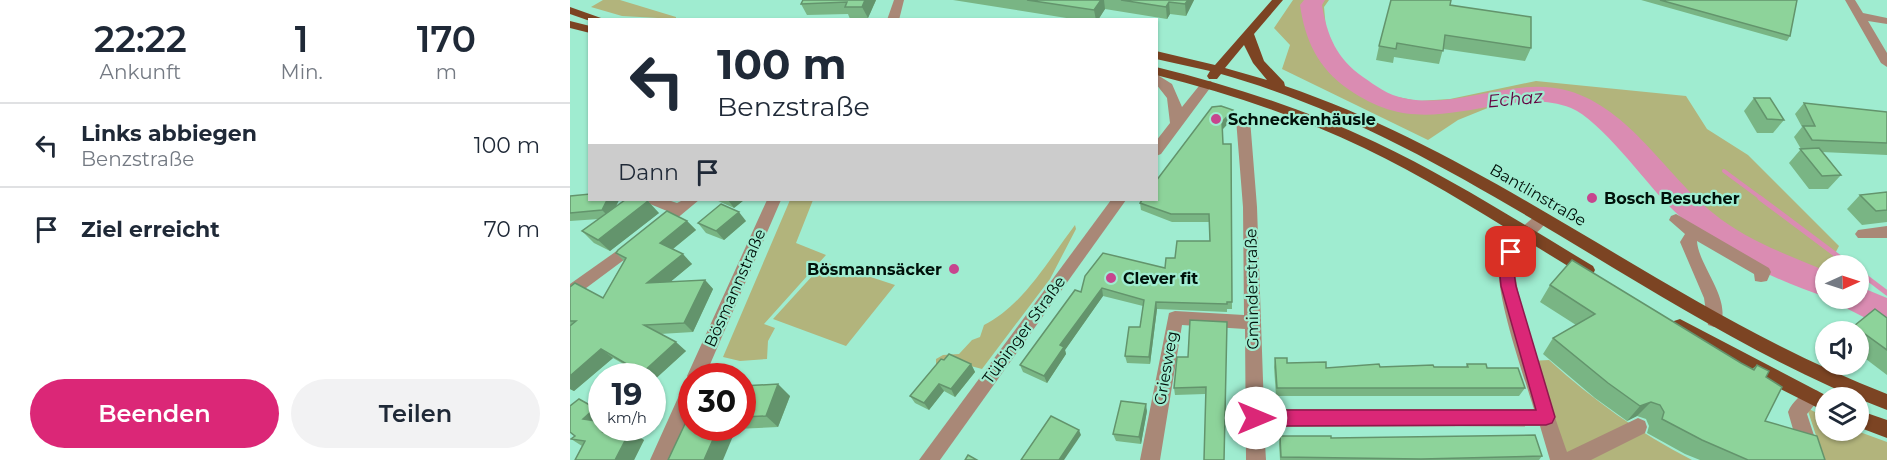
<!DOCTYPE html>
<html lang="de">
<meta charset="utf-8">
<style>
:root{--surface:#fff;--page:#f2f2f3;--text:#1f2937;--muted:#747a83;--line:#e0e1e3;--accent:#db2777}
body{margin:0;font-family:Montserrat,sans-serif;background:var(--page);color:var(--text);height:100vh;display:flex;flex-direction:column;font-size:22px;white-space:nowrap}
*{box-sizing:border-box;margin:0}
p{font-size:20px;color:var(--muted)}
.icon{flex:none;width:33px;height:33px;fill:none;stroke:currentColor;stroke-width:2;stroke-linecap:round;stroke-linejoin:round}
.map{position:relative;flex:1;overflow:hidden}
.details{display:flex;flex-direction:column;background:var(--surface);width:570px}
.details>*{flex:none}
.guide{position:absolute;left:18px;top:18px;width:570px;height:183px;border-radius:0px;box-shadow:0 2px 4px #0004;background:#fff;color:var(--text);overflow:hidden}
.needle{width:39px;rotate:87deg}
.tools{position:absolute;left:1245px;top:255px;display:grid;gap:12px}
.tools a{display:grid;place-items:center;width:54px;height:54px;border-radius:50%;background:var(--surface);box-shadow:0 2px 4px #0004;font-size:30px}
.speed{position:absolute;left:18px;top:363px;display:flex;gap:12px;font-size:30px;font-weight:700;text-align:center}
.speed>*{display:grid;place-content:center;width:78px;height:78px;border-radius:50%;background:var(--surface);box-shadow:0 2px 4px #0004;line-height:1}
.speed small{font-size:15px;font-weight:400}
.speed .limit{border:9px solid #d22;background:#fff;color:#111}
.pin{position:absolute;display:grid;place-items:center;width:51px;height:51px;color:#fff;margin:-26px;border-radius:12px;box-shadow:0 3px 9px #0006}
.me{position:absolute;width:66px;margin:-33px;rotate:90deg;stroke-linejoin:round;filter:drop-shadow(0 0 4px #0008)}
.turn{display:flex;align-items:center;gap:21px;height:126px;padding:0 30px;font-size:27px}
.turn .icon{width:78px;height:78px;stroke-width:2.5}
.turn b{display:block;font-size:42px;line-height:51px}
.then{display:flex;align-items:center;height:57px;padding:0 30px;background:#0003;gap:12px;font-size:22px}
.eta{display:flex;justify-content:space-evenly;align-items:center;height:102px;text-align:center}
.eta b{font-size:36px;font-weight:600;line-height:42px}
.button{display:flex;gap:12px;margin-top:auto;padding:12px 30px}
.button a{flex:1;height:69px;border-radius:36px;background:var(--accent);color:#fff;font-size:24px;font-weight:600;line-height:69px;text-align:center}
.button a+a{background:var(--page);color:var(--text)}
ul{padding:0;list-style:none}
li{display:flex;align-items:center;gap:18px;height:84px;padding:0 30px;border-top:2px solid var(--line)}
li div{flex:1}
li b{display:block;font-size:22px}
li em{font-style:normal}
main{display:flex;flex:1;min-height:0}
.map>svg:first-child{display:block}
.green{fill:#b2b47c}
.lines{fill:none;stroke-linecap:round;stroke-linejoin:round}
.stream-far1{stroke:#da8cb2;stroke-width:4}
.stream{stroke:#da8cb2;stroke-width:5}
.river{fill:#da8cb2;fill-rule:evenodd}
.minor{fill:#a98877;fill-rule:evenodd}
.major{fill:#7c4423;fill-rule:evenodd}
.wall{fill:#79b584}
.shaded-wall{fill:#63946c}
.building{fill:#8dd39a;stroke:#63946c;stroke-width:1.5}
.route{fill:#db2777;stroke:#8e194d;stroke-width:1.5}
.poi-dot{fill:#c7458e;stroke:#9fecd0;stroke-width:2}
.labels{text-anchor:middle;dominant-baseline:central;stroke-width:4.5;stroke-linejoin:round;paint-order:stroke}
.poi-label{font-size:16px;font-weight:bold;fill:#00110a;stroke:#9fecd0;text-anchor:start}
.street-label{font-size:16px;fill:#00110a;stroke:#9fecd0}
.water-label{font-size:18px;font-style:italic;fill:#630240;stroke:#9fecd0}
</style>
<main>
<section class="details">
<div class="eta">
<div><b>22:22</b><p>Ankunft</p></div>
<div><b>1</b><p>Min.</p></div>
<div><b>170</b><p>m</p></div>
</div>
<ul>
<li><svg class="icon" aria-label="left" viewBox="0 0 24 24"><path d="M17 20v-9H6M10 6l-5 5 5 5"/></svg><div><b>Links abbiegen</b><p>Benzstraße</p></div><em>100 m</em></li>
<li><svg class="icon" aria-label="arrive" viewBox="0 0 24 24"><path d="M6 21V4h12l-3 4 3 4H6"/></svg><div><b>Ziel erreicht</b></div><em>70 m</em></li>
</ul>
<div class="button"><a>Beenden</a><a>Teilen</a></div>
</section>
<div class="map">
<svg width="1317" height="460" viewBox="0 0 1317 460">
<rect width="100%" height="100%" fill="#9fecd0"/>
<g class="green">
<path d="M33,0H50L106,17V19L52,16L21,7Z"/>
<path d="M723,0H759L754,7L756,29L770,59L805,89L823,96L848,101L880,99L966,81L1116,96L1137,129L1178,155L1269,246L1259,265L1256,266L1255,273L1246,291L1200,269L1120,221L1072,175L1036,128L1003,105L970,99L930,103L888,120L858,140L712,69L720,45L704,28Z"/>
<path d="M220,200H243L226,243L256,255L194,324L205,328L198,341L197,359L170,361L153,357Z"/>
<path d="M505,225L506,229L480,279L412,369L397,365H366V359L373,355L389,354L402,340L410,337L414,325C453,306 479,259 505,225Z"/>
<path d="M255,262L325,285L276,346L203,319Z"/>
<path d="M979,360C1023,400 1069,433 1122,460H990L960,361Z"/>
<path d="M1237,408L1255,417L1256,430L1287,431L1317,442V460H1254Z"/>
</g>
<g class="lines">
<path class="stream-far1" d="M1154,171L1192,199"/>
<g class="stream">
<path d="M1190,198L1281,266"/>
<path d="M1288,271L1317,293"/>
</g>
<g class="river">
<path d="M734,0H755L752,5C757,36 767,59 793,77C806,86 818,95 833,98C889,110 944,75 999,91C1060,109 1096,175 1143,213C1177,241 1216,254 1256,271V297C1196,277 1141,249 1097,204C1074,180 1030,120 1001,108C977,99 954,101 929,105C870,115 831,126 778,89C748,68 735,40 730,5Z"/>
<path d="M1288,286L1317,298V329L1274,307L1270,298H1288Z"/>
</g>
<g class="minor">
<path d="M324,0H334L329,20H317Z"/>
<path d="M1275,0H1285L1293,13L1317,18V24L1298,21L1317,53V67L1311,63Z"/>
<path d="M586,74L602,84L612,107L633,81H641L643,84L591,154L586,156V141L600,123L597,98L586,84Z"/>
<path d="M673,115L680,119L687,207L694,409H964C954,377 924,291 929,261C932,242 953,227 966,215H976L978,219C970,234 952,241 946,257C937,283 986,420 997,452L1068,418L1075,421L1077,427L1075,433L1021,460H980L970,426L694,427L696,460H676L675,329L612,325L590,460H570L599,313L605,311L674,315L673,207L666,119Z"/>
<path d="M78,200H98L107,203L113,200H129L93,230H83L81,226L97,211L80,204Z"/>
<path d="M197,200H211L135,376H122V408L100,460H80L116,380L119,379L117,376Z"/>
<path d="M541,200H556L370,460H349Z"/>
<path d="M1106,214L1199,268L1201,272L1197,281L1191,282L1185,281L1184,274L1127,241C1128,265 1162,299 1150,325L1144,327L1138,325L1134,298L1110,242L1115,234L1099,220L1101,216Z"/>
<path d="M1317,226V238H1288L1285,234L1288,230Z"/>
<path d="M65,238L70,240L73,244L70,248L0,300V284Z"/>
<path d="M1242,389L1248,391L1251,397L1237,414L1252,460H1232L1218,412C1222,402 1232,393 1242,389Z"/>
</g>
<g class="major">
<path d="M702,0H713L684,34L694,61L714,82L715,86C930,159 1106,313 1317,394V410C1086,322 893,142 651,74L647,79H639L637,76L640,71L586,59V51L645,65ZM674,45L683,63L697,80L655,68Z"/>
<path d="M0,7L31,18L32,20L20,21L0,14Z"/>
<path d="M0,21L20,26V33L0,28Z"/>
<path d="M586,67C662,86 735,109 805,142C881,178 951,223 1023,266L1025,270L1023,274L1017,276L1011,274C940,231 869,184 794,148C727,116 658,93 586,75Z"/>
<path d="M1110,319L1261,398H1256V412L1163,365L1104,331L1102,326L1104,321Z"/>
<path d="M1288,410L1317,420V438L1288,427Z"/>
</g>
</g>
<g class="wall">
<path d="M306,0L298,18L280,19L278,14L237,15L231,4Z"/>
<path d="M383,0H624L616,16L600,14L597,19L535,9L528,20H509Z"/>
<path d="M1071,0H1227L1220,36L1217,41Z"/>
<path d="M880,5L961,48L955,61L873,49L869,64L824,57L823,63L806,60L809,46Z"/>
<path d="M1184,98L1214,120L1203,133H1187L1174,111Z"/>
<path d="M1234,103L1317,112V155L1252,152L1271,175L1258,189H1239L1219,163L1231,149L1224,137L1232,127L1225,114Z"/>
<path d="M663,110V118L652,130L653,144H661L662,309H657V312L587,309L580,364L557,363L555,356L570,327L573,306L533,296L495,350L496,354L477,383L453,372L450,365L511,292L595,268L605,258L640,241L639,222H602L571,210L570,203Z"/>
<path d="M1317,192V222L1292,225L1277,209L1290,195Z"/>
<path d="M0,196L20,200H49L46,206L89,213L40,251L24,243L12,231L29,219L0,221Z"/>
<path d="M146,200H174L164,208Z"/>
<path d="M117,221L126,230L103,249L122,264L100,282L135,280L143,289L123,332L90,334L116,351L83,381L82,376H74L43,358L4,391L0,389V287L33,298L54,261L46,253Z"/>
<path d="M176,221L154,240L136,233L128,223Z"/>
<path d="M980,285L1171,363L1182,369L1187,365L1196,377L1195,421L1255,460H1130L1115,454L1077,433L1079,426L1076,419L1067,416L1057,421L1025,398L973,354L983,338L1006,325L970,302Z"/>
<path d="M1305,309L1317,318V375L1288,353V332H1278Z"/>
<path d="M657,322L635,394L605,395L604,388L618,357Z"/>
<path d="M705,358L717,363L756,368L896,367L897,364L917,368L955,388L949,396H706L704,367Z"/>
<path d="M374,360L401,364L405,372L385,397L374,391L359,410L345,403L340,396Z"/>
<path d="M172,386L220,396L208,427L166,429L122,428H172Z"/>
<path d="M9,399L32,413V428L50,432L74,440L64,460H5L12,446L1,439L5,436Z"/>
<path d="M577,411L571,444L546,441L543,434Z"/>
<path d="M710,436L761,438L972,456L969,460H710L709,444Z"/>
</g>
<g class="shaded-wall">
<path d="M295,0H306L298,18L292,7Z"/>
<path d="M531,0H534L535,9L528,20H526L524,10Z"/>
<path d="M618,0H624L616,16L615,4Z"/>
<path d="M599,2L600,14L597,19L596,7Z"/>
<path d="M663,110V118L652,130V122Z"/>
<path d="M37,200H49L40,218L32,210Z"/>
<path d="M158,200H174L164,208Z"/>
<path d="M78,201L89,213L40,251L28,240Z"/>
<path d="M169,212L176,221L154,240L146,231Z"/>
<path d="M117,221L126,230L99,252L90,243Z"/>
<path d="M113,254L122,264L87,293L77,283Z"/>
<path d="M135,280L143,289L123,332L114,323Z"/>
<path d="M532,288L533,296L495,350L496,354L477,383L474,376L490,345Z"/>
<path d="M586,302L587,309L580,364L579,357Z"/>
<path d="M106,342L116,351L83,381L82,376H77L72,373Z"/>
<path d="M31,349L43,358L4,391L0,389V376Z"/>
<path d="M401,364L405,372L385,397L381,389Z"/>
<path d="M208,384L220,396L208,427L196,416Z"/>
<path d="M369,384L374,391L359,410L354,403Z"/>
<path d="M1081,402L1067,416L1057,421L1070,406Z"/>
<path d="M576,404L577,411L571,444L569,437Z"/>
<path d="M25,408L32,413V426L13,419Z"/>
<path d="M36,428H44L52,433L33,432Z"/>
<path d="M148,428H164L166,429L153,460H134Z"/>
<path d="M509,430L511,435L494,460H489Z"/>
<path d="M60,431L74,440L64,460H45Z"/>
</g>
<g class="building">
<path d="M233,0H295L292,7H275L277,2L231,4Z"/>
<path d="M457,0H531L524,10Z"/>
<path d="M551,0H618L615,4L599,2L596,7Z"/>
<path d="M821,0H881L880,5L961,17V48L875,35L873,51L827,43L826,49L809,46Z"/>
<path d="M1090,0H1227L1220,36Z"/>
<path d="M1184,98H1200L1214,120L1197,119Z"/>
<path d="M1234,103L1317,112V143L1242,140L1233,126H1245Z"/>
<path d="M651,106L663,110L652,122L653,144H661L662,302H657V304L586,302L579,357L555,356L559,327H570L574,300L532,288L490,345L494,347L474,376L450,365L505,290L511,292L515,276L533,253L595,268L596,258H605L607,241H640L639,214H601L570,203L572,200H586V181L642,107Z"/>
<path d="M1249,148L1271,175L1252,176L1230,149Z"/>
<path d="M1317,192V210L1306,211L1290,195Z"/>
<path d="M20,194V200H37L32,210L0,213V196Z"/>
<path d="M55,200H75L78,201L28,240L12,231Z"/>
<path d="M151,204L169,212L146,231L128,223Z"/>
<path d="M97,211L117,221L90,243L113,254L77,283L135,280L114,323L74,325L106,342L72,373L31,349L0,376V326L6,321H0V287L5,283L33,298L56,258L46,253L48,250Z"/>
<path d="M1002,260L1171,363L1184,370L1187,365L1199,371L1196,377L1212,387L1195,421L1247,436L1255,460H1178L1132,440L1092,419L1094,412L1090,405L1081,402L1070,406L1038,383L983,338L1025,314L980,285Z"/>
<path d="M1305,309L1317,318V350L1284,326Z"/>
<path d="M620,320L657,322L654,460H634L636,387L604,388L607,357H618Z"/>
<path d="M379,354L401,364L381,389L369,384L354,403L340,396L371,359L374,360Z"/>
<path d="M705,358H717V363L756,362V368L809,364L810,367L863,365L864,367H898L897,364H916L917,368H948L955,388H707Z"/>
<path d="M208,384L196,416L172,417V386Z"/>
<path d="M9,399L25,408L13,419L32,422V428H36L33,432L60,431L45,460H5L15,441L1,439L5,436L0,432V406Z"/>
<path d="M551,401L576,404L569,437L543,434Z"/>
<path d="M122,409V428H148L134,460H98Z"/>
<path d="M481,416L509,430L489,460H451Z"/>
<path d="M965,435L972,456L851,459L711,457L710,436H761V438Z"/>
<path d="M398,455L407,460H395Z"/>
</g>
<path class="route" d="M941,246L948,252L943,266L946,286L985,417L982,423L976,425L686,426L680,423L677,418L680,412L686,410H966L931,286L929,266L936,248Z"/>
<g class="poi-dot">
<circle cx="646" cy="119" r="6"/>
<circle cx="1022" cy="198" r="6"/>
<circle cx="384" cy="269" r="6"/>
<circle cx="541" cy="278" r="6"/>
</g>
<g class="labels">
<g class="poi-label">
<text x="658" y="119">Schneckenhäusle</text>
<text x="1034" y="198">Bosch Besucher</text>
<text x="372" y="269" text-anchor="end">Bösmannsäcker</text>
<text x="553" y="278">Clever fit</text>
</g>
<g class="street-label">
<text transform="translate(968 195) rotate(30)">Bantlinstraße</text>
<text transform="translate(165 288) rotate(-66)">Bösmannstraße</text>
<text transform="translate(682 289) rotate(-91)">Gminderstraße</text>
<text transform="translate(454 330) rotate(-54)">Tübinger Straße</text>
<text transform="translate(596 368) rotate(-80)">Griesweg</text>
</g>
<g class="water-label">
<text transform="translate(945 99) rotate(-5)">Echaz</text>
</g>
</g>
</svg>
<div class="tools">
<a><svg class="needle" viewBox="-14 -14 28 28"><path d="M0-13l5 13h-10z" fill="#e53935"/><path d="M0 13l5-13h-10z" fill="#747a83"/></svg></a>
<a><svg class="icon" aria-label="sound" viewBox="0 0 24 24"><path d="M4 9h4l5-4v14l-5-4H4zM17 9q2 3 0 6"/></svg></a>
<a><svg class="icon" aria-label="layers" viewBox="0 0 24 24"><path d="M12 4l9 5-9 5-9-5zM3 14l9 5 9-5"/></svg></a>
</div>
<div class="speed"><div>19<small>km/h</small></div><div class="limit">30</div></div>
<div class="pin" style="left:941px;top:252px;background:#d93025"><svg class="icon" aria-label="arrive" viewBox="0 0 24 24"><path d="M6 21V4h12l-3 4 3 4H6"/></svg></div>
<svg class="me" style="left:686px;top:418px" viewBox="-20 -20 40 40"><circle r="19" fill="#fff"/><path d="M0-13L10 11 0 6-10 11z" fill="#db2777"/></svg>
<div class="guide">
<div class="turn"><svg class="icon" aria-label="left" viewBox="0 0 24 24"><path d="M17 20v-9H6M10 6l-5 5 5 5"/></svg><div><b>100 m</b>Benzstraße</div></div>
<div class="then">Dann<svg class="icon" aria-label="arrive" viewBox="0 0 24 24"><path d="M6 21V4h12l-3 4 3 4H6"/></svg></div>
</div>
</div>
</main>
